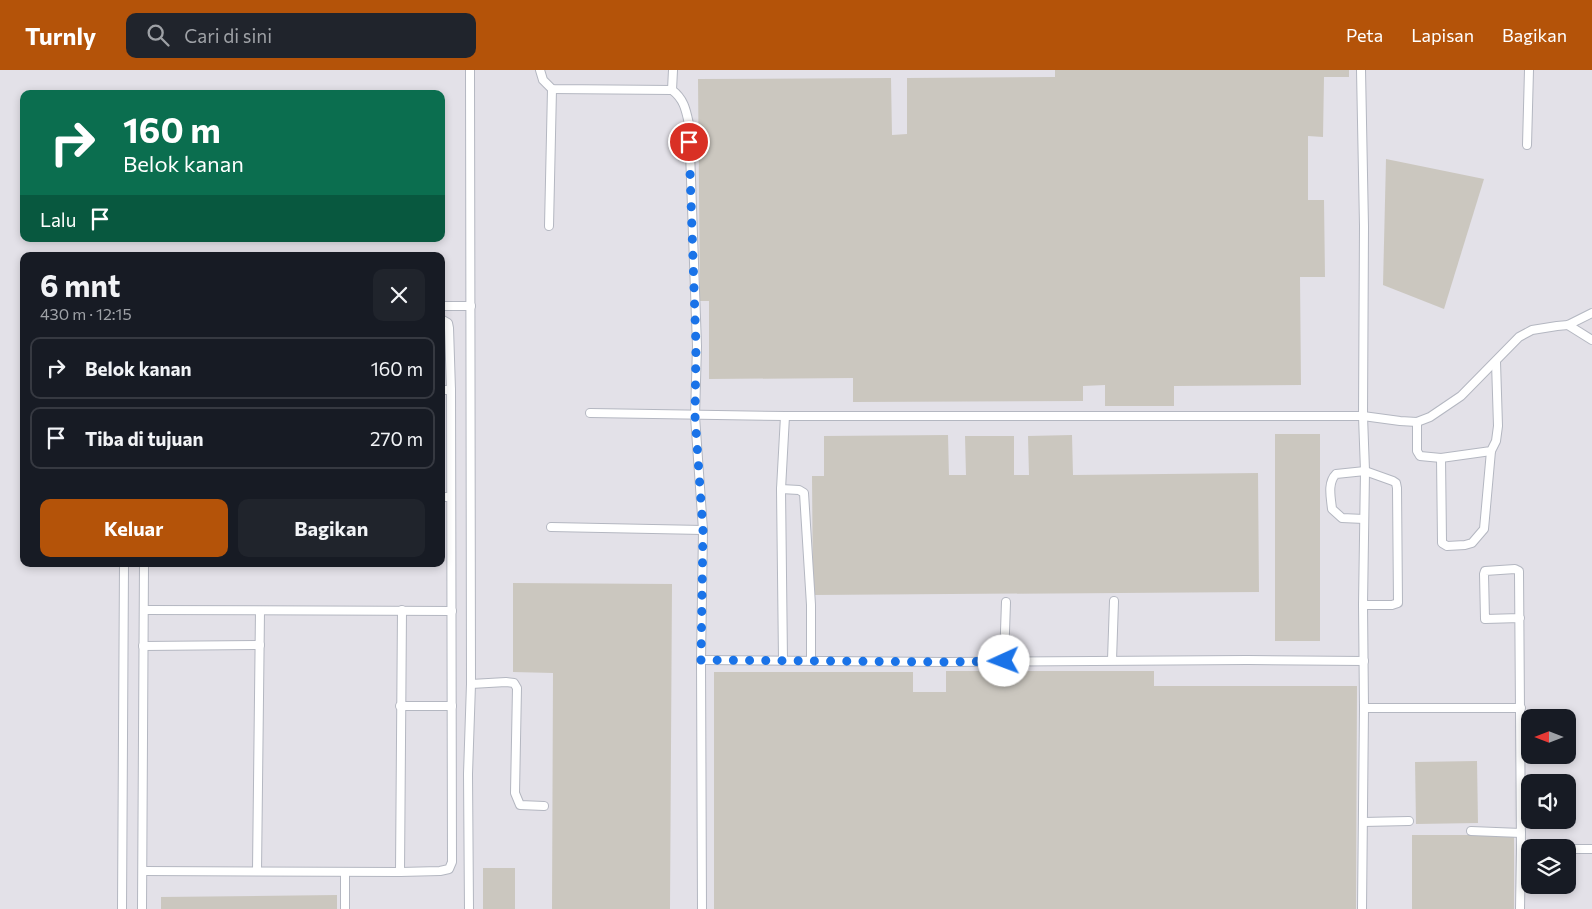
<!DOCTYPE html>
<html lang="id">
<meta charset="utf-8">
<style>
:root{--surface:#171b24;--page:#20242c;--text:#f1f3f6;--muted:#9ea1a6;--line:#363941;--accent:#b45309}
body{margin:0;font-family:Commissioner,sans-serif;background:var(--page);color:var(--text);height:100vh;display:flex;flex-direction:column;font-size:19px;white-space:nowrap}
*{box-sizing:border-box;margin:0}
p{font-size:16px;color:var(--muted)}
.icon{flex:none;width:28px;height:28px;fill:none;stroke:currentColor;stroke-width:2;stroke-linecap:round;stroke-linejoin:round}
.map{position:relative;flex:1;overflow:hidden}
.sheet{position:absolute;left:20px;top:182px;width:425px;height:315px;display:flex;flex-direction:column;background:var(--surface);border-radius:10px;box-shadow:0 2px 8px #0003}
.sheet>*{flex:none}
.guide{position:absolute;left:20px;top:20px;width:425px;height:152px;border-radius:10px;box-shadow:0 2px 8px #0003;background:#0b6e4f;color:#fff;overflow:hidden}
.needle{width:32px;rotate:270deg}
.controls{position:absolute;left:1521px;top:639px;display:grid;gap:10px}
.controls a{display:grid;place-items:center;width:55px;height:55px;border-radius:10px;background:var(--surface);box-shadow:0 2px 8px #0003;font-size:25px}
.pin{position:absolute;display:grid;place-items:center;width:42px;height:42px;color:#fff;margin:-21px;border:2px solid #fff;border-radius:50%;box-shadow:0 1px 5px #0007}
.me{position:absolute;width:55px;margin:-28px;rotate:268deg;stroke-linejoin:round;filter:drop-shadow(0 0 4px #0008)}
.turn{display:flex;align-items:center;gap:18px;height:105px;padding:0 20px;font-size:22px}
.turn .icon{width:65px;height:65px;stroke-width:2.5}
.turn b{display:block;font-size:35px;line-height:42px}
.then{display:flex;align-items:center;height:48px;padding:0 20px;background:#0003;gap:10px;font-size:19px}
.round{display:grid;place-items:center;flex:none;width:52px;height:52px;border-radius:10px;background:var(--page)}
.head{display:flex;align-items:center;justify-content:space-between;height:85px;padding:0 20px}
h1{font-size:30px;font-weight:700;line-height:38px}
.button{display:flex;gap:10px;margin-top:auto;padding:10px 20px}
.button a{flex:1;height:58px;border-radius:10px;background:var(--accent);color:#fff;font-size:20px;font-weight:700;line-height:58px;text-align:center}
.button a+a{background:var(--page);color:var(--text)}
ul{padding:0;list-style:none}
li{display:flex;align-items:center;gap:15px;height:62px;margin:0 10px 8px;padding:0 10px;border:2px solid var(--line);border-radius:10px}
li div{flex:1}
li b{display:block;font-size:19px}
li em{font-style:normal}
header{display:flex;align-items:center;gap:30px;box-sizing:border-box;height:70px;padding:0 25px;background:var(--accent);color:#fff}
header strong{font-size:24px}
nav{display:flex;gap:28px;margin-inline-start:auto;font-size:18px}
.search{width:350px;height:45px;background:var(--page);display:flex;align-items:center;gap:12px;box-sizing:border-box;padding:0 18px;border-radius:10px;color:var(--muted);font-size:19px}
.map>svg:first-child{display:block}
.industrial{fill:#e3e1e8;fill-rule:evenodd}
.building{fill:#cbc7bf}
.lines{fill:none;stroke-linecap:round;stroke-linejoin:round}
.lane-casing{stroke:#b4b7c1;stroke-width:10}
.lane{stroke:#fff;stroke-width:8}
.route{stroke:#1a73e8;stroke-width:9;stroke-dasharray:0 16.2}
</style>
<header>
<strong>Turnly</strong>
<div class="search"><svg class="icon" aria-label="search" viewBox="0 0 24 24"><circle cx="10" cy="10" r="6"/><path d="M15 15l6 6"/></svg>Cari di sini</div>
<nav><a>Peta</a><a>Lapisan</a><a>Bagikan</a></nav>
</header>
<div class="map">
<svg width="1592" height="839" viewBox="0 0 1592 839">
<rect width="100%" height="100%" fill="#efe9e1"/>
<path class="industrial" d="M0,0H1592V839H0ZM24,24H441V169H24ZM24,186H441V494H24ZM1530,648H1568V685H1530ZM1530,712H1568V750H1530ZM1530,778H1568V815H1530Z"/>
<g class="building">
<path d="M1055,0H1349V7H1324L1323,67L1308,66V130H1324L1325,207H1300L1301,315L1174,316V336H1105V315L1083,316V331L853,332V308L709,309V231H700L698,9L891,8L892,65L907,64V8L1055,7Z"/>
<path d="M1386,89L1484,109L1444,239L1383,215Z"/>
<rect x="1275" y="364" width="45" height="207"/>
<path d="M948,365L949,405H966L965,366H1014V405H1029L1028,366L1072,365L1073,405L1258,403L1259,522L813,525L812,406H824V366Z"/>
<path d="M513,513L672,514L670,839H552L553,603L513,602Z"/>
<path d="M946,601H1154V616H1357L1356,839H714V602H913V622H946Z"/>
<path d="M1477,691L1478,753L1416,754L1415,692Z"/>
<rect x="1412" y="765" width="102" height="74"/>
<rect x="483" y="798" width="32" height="41"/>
<path d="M337,825V839H161V827Z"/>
</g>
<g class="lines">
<defs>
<g id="lane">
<path d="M540,0L543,10L552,19L672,20"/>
<path d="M673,0L672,20C684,29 686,40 689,54L697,276L695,346L703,460L701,590L702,839"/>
<path d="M1361,0L1364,156L1363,346L1365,401L1363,535L1364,638L1362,839"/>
<path d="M1527,75L1529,0"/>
<path d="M549,156L552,19"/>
<path d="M441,236H471"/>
<path d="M1568,255L1592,270"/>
<path d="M441,320H451"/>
<path d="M590,343L785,346H1363L1400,351L1417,352L1430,347L1461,326L1519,267L1532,260L1557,256L1568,255L1592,243"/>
<path d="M1417,352V381L1420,386L1441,388L1491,381L1496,371L1498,356L1496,292"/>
<path d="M1441,388L1442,471V473L1447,476L1465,475L1472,473L1484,459L1491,381"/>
<path d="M781,419L799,420L804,423L811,535V591"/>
<path d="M441,427H451"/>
<path d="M551,457L703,460"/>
<path d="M1363,535H1392L1398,533L1397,418L1396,413L1393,411L1365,401L1336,404C1327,413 1331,428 1332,439L1342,448L1364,449"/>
<path d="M144,540L452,541"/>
<path d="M1520,548L1485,549L1484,504L1485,501L1515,499L1519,501V503C1520,595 1521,687 1521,778L1530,779"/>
<path d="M143,576L260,575"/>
<path d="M701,590L946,592L1247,590L1364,591"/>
<path d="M783,590L781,419L785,346"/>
<path d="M1112,590L1114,531"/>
<path d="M1004,591L1006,532"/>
<path d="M471,614L506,612L514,613L517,618L515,723L520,735L544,736"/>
<path d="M400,636H452"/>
<path d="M1364,638H1521"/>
<path d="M1363,752L1409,751"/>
<path d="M1471,761L1521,763"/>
<path d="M1568,779H1592"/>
<path d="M143,801L400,802L440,801L449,799L452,792L451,320L449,258L448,253L441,249"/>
<path d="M257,801L260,541"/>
<path d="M345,802V839"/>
<path d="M400,802L402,540"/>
<path d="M122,839L124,494"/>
<path d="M142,839L144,494"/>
<path d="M469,839L468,704L471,614L470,0"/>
<path d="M1520,839L1521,778"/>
</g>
</defs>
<use href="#lane" class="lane-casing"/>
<use href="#lane" class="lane"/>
</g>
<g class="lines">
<path class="route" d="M689,72L696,276L695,346L703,460L701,590L946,592L1004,591"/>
</g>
</svg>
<div class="controls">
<a><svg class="needle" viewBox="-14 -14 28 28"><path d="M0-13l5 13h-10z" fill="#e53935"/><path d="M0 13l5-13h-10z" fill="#9ea1a6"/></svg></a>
<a><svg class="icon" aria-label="sound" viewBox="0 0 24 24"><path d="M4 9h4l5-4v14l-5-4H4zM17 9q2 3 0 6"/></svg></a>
<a><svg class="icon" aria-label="layers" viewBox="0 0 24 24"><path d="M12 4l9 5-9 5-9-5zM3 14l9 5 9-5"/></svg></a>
</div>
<div class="pin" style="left:689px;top:72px;background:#d93025"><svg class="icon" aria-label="arrive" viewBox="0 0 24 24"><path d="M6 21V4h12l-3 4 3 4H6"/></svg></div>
<svg class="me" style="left:1004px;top:591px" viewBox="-20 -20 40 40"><circle r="19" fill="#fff"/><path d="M0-13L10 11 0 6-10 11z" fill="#1a73e8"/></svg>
<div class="guide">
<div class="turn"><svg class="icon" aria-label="right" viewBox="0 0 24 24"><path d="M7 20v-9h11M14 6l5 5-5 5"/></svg><div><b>160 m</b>Belok kanan</div></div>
<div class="then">Lalu<svg class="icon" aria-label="arrive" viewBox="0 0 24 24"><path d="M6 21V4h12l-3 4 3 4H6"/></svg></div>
</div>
<section class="sheet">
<div class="head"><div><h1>6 mnt</h1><p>430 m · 12:15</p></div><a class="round"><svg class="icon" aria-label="close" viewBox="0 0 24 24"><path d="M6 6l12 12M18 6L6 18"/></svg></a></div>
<ul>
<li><svg class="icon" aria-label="right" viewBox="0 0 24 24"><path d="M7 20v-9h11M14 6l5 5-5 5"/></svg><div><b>Belok kanan</b></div><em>160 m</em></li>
<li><svg class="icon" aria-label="arrive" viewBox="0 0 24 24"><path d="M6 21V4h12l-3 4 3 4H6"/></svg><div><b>Tiba di tujuan</b></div><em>270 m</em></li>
</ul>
<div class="button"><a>Keluar</a><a>Bagikan</a></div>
</section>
</div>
